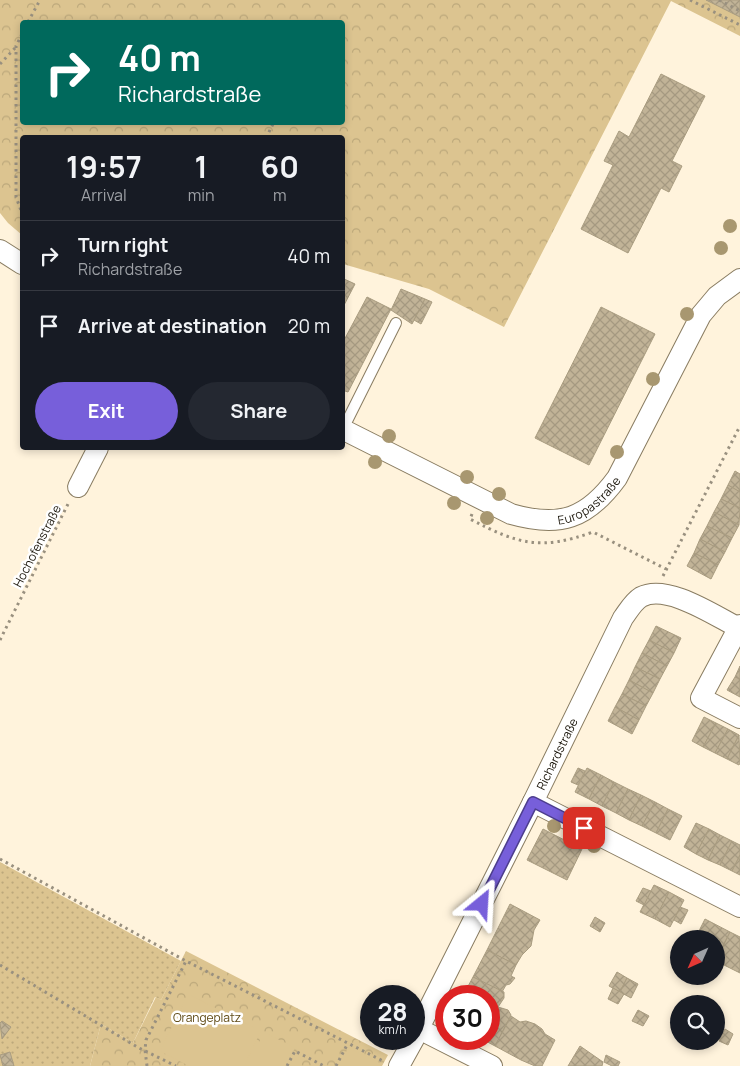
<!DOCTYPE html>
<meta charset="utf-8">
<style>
:root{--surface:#171b24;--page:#242831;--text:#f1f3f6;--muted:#9ea1a6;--line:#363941;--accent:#775fda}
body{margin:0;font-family:Manrope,sans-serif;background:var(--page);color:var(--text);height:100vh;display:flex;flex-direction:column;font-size:19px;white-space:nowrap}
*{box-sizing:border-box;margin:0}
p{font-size:16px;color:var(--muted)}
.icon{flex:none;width:28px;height:28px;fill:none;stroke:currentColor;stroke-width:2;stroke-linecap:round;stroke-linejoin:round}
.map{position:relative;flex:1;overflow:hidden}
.sheet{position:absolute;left:20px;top:135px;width:325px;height:315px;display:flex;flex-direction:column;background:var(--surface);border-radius:5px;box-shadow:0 2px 8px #0003}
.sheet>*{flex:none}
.guide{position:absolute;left:20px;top:20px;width:325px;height:105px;border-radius:5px;box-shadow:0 2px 8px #0003;background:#00695c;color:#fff;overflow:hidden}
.needle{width:32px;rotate:225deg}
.buttons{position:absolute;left:670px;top:930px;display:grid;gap:10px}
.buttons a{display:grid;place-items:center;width:55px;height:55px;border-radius:50%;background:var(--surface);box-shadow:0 2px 8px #0003;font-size:25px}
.speed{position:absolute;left:360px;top:985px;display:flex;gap:10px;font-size:25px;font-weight:700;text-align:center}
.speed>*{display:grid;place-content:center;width:65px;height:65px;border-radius:50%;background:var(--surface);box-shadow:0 2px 8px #0003;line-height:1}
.speed small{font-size:12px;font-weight:400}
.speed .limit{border:8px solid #d22;background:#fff;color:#111}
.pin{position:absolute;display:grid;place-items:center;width:42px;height:42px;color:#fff;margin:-21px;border-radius:10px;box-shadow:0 2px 8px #0006}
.me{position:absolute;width:55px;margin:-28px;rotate:27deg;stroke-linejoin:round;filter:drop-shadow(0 0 4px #0008)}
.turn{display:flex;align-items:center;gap:18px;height:105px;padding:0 15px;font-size:22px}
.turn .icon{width:65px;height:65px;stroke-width:2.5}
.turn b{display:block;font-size:35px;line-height:42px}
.eta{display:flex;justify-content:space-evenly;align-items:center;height:85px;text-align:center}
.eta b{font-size:30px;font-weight:700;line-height:35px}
.primary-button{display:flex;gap:10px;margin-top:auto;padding:10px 15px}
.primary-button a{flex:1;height:58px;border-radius:30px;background:var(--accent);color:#fff;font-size:20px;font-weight:700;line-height:58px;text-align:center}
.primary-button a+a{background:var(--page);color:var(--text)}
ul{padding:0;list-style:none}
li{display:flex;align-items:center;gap:15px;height:70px;padding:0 15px;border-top:1px solid var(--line)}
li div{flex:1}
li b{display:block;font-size:19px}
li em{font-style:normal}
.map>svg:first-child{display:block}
.grass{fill:url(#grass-dots)}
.park{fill:url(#park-crowns);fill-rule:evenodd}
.pitch{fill:#dcc490}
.building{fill:url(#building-cross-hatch);stroke:#a99c80}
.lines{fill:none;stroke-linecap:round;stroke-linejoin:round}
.service-casing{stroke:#897c61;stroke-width:12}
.minor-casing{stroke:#897c61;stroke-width:22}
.path{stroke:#99907f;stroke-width:3;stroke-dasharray:2.5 4;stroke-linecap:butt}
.service{stroke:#fff;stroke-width:10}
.minor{stroke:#fff;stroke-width:20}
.tree{fill:#a89770}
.route-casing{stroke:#4d3e8e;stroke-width:12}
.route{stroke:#775fda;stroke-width:9}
.labels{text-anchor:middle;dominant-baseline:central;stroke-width:5;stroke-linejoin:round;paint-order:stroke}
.street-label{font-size:12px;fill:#1b160b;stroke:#fff}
.park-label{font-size:12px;fill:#614c18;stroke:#fff}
</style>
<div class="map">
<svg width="740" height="1066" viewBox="0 0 740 1066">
<defs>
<pattern id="grass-dots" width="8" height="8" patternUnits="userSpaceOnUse" patternTransform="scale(1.25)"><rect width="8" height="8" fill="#dcc490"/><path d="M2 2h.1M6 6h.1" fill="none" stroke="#bca87b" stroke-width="1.8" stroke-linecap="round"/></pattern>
<pattern id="park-crowns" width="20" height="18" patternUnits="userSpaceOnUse" patternTransform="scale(1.25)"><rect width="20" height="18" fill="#dcc490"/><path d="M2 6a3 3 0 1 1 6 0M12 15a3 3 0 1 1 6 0" fill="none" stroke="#bca87b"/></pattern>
<pattern id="building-cross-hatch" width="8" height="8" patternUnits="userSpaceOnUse" patternTransform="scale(1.25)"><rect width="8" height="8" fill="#c1b397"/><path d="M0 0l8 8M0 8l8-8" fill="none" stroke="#a59981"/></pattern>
</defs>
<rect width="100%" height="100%" fill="#fff3dc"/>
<path class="grass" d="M0,862L181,961L161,1000L155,997L133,1043L101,1024L90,1066H0Z"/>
<g class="park">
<path d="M0,0H740V36L671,1L504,327L429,289L343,264L342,138H22V235L8,223L0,213ZM22,22H342V122H22Z"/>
<path d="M186,951L388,1055L382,1066H90L101,1024L133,1043L156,997L161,1000Z"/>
</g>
<g class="pitch">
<path d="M188,994L261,1031L244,1066H189L160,1051Z"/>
<path d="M264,1032L295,1048L286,1066H247Z"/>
<path d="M348,1048L380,1063L379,1066H339Z"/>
</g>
<g class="building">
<path d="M706,0H740V17Z"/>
<path d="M661,74L705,96L672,161L682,166L669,192L661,188L628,253L581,229L613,165L604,161L619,131L629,137Z"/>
<path d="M342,278L355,284L342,309Z"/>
<path d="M401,289L425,299L412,324L391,310Z"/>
<path d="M367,297L391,309L348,392L342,390V344Z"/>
<path d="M425,299L432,302L421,324L414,320Z"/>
<path d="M601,307L655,334L589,465L535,438Z"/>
<path d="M735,471L740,474V492L728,485Z"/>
<path d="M728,485L740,492V508L721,499Z"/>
<path d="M721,499L740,508L739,525L714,512Z"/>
<path d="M714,512L739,525L732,538L707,526Z"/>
<path d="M707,526L732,538L725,552L700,539Z"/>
<path d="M700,539L725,552L718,565L694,553Z"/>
<path d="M694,553L718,565L711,579L687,566Z"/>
<path d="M656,626L681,638L674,653L649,640Z"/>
<path d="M649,640L674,653L667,666L642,653Z"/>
<path d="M642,653L667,666L660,679L635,667Z"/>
<path d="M740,666V679L735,677Z"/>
<path d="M635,667L660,679L653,693L629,680Z"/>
<path d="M735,677L740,679V697L727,690Z"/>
<path d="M629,680L653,693L646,706L622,694Z"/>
<path d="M622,694L646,706L639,720L615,707Z"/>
<path d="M615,707L639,720L632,734L608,721Z"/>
<path d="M704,717L716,723L703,747L692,741Z"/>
<path d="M716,723L728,729L715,753L703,747Z"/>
<path d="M728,729L739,735L727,759L715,753Z"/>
<path d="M739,735L740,763L739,765L727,759Z"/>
<path d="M578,768L585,771L578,785L571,782Z"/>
<path d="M587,768L601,775L589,799L575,792Z"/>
<path d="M601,775L614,782L602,806L589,799Z"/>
<path d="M614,782L628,789L616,813L602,806Z"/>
<path d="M628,789L641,795L629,820L616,813Z"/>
<path d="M641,795L655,802L642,826L629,820Z"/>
<path d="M655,802L668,809L656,833L642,826Z"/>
<path d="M668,809L682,816L670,840L656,833Z"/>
<path d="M696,823L709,829L696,854L684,847Z"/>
<path d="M543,829L582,849L567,880L527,860Z"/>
<path d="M709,829L720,835L708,860L696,854Z"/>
<path d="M720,835L732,841L720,865L708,860Z"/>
<path d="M732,841L740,845V855L732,871L720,865Z"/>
<path d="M740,855V875L732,871Z"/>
<path d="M654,885L669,892L655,919L640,912Z"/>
<path d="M643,888L651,891L644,905L636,901Z"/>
<path d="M669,892L684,900L670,927L655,919Z"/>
<path d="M510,904L540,920L534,930L531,946L522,955L516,965L487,950Z"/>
<path d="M680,907L688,910L681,924L674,920Z"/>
<path d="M595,917L605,923L600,932L590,926Z"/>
<path d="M705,919L730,932L716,959V939H695Z"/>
<path d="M690,931L697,934L695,939H686Z"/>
<path d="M730,932L740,937V973L716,961Z"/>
<path d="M487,950L516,965L511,976L515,978L510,984L506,985L502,992L473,977Z"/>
<path d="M617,972L627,978L620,992L609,986Z"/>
<path d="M473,977L504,992V998L498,1007L508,1010L511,1015L495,1046L482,1039H489V996H467L468,994L465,992Z"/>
<path d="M627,978L638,984L631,998L620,992Z"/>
<path d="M613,988L624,994L618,1004L608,999Z"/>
<path d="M638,1010L649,1016L643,1026L632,1021Z"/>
<path d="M511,1016L520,1022L526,1021L535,1024L542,1029L545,1034L555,1040L542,1066H535L521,1060L495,1046Z"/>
<path d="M2,1021L11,1027L2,1039L0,1023Z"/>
<path d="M725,1029L733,1034L728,1045L719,1041Z"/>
<path d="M580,1046L603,1062L602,1066H568Z"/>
<path d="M10,1052L14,1066H3L0,1055Z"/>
<path d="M606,1055L620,1062L618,1066H612L604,1062Z"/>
</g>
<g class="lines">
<defs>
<path id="service" d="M343,429L396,323"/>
<g id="minor">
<path d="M0,250L22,264"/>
<path id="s1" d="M342,429L511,514C560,528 587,519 617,478L701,315L717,296L740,279"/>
<path d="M78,487L98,448"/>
<path d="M740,625L701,698L740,718"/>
<path d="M739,628C715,616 667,583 641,597C633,602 629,610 623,618L533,802L740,907"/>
<path d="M419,1029L492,1066"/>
<path d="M414,1038L533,802"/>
<path d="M399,1066L414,1039"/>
</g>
</defs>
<use href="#service" class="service-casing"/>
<use href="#minor" class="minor-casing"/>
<g class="path">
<path d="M690,0L740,25"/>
<path d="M719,0L740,11"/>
<path d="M28,22L40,0"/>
<path d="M22,34L16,46V197L22,213"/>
<path d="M0,64L16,47"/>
<path d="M266,138L274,122"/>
<path d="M472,514L470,519C518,544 540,551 593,532L666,569"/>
<path d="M663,576L740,426"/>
<path d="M0,640L69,502"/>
<path d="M0,859L186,961L383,1061"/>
<path d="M0,965L139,1048L176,1066"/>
<path d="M147,1066L145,1050L146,1040L186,961"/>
<path d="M287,1066L295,1051L324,1066"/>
<path d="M336,1066L348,1043"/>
</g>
<use href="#service" class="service"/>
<use href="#minor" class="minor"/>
</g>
<g class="tree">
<circle cx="730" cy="226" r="7"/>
<circle cx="721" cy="248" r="7"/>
<circle cx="687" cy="314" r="7"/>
<circle cx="653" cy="379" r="7"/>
<circle cx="389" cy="436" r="7"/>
<circle cx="617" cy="452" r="7"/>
<circle cx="375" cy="462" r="7"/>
<circle cx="467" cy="477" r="7"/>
<circle cx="499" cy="494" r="7"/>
<circle cx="454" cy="503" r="7"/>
<circle cx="487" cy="518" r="7"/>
<circle cx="554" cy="826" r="7"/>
<circle cx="594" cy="846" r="7"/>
</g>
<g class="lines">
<defs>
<path id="route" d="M482,904L533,802L584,828"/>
</defs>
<use href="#route" class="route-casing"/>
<use href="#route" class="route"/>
</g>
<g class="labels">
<g class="street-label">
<text stroke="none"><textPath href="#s1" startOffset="274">Europastraße</textPath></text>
<text transform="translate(37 546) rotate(-63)">Hochofenstraße</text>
<text transform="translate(557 754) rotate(-64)">Richardstraße</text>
</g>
<g class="park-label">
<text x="207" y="1017">Orangeplatz</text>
</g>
</g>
</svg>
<div class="buttons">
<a><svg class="needle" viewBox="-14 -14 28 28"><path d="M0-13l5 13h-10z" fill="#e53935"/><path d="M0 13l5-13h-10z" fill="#9ea1a6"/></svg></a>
<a><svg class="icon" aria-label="search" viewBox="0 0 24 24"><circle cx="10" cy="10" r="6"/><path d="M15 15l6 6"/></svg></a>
</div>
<div class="speed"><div>28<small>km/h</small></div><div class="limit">30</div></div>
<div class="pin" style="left:584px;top:828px;background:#d93025"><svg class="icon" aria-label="arrive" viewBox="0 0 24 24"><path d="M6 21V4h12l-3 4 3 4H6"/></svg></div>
<svg class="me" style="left:482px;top:904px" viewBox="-20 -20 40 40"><path d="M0-17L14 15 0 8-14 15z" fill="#775fda" stroke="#fff" stroke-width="4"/></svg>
<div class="guide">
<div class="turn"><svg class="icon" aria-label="right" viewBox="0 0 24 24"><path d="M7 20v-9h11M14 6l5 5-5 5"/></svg><div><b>40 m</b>Richardstraße</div></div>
</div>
<section class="sheet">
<div class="eta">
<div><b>19:57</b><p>Arrival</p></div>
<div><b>1</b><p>min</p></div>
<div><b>60</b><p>m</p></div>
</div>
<ul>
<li><svg class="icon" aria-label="right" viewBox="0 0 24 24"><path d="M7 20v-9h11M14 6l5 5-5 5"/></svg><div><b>Turn right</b><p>Richardstraße</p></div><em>40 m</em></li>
<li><svg class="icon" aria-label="arrive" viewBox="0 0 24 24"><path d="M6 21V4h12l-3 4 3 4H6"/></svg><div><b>Arrive at destination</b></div><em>20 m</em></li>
</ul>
<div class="primary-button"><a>Exit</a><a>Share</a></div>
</section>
</div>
